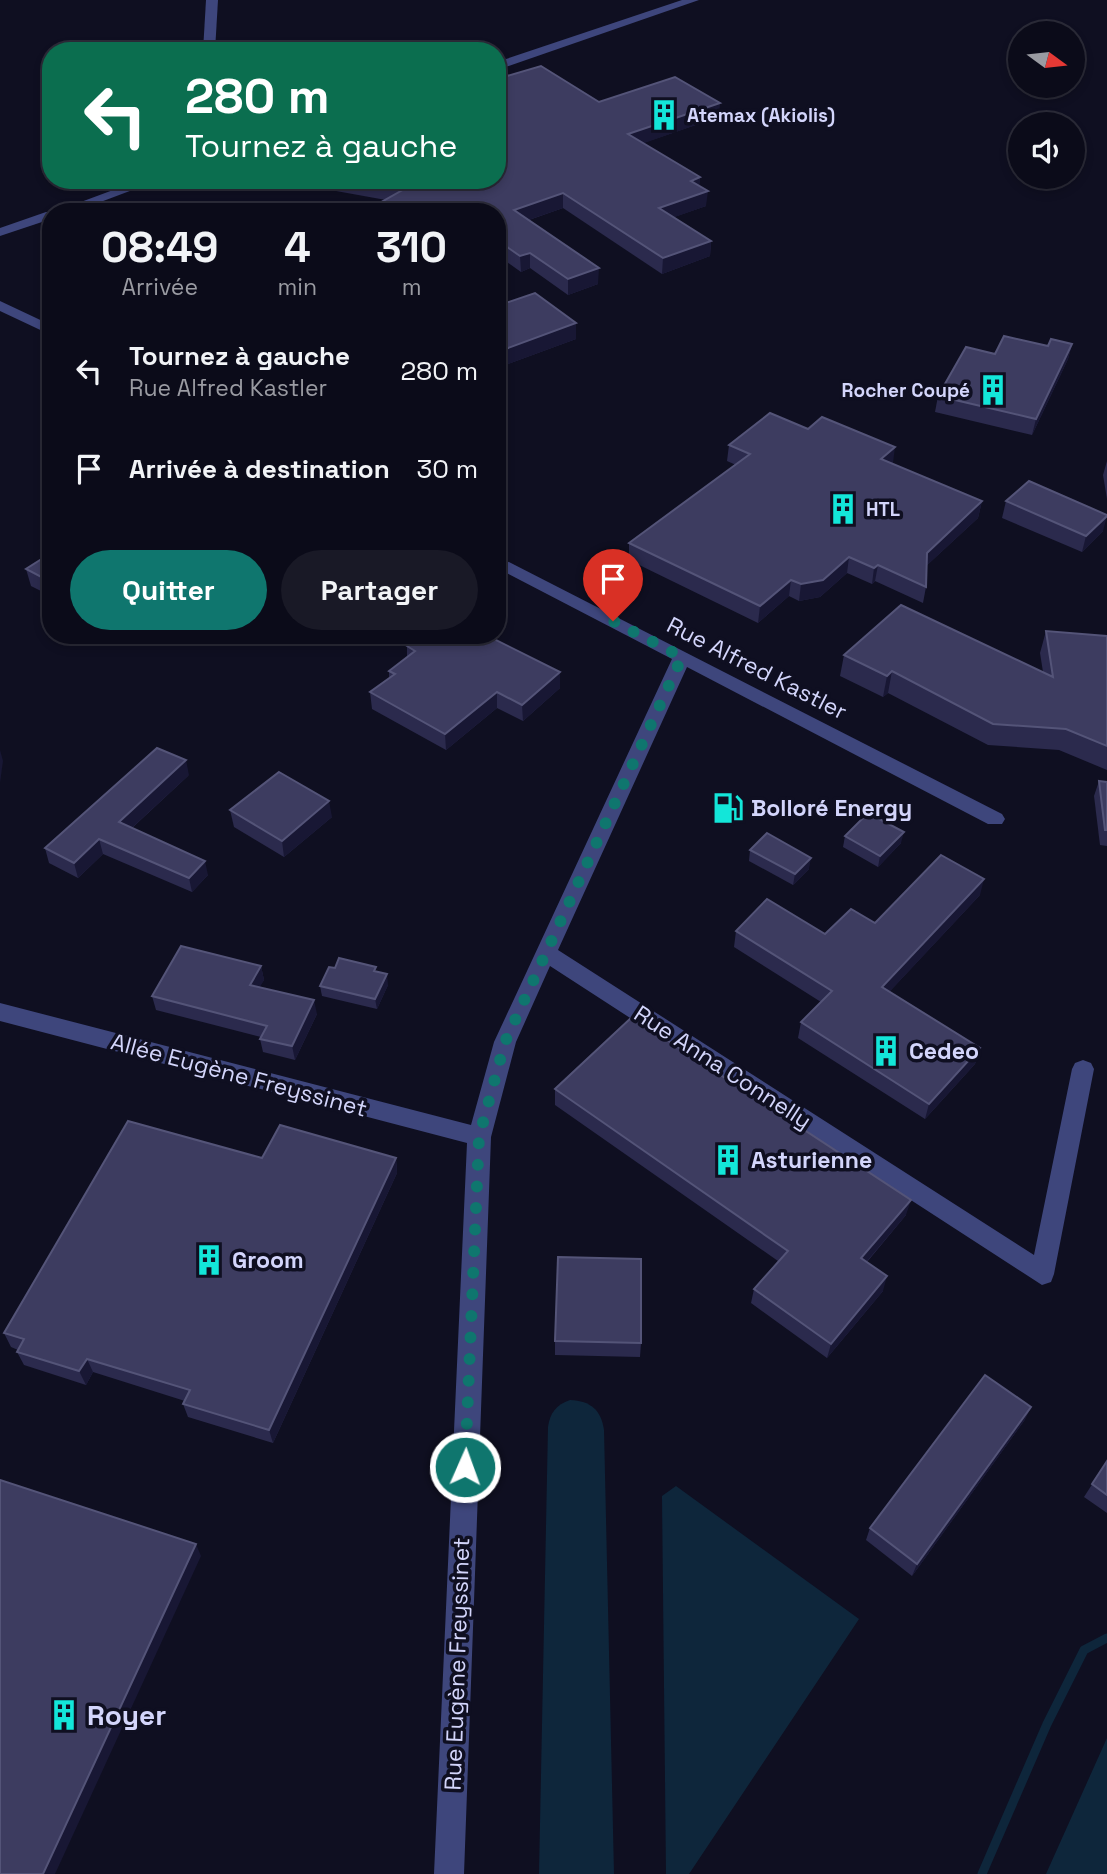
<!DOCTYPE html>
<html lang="fr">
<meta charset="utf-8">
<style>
:root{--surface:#0b0b19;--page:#191926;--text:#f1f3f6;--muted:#9a9ba2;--line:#2b2b38;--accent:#0f766e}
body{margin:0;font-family:"Space Grotesk",sans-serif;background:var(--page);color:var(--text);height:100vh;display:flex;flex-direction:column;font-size:26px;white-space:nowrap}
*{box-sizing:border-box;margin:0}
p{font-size:23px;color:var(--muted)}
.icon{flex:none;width:38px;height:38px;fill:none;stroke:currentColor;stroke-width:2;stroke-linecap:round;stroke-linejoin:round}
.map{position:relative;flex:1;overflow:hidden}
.details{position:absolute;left:42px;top:203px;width:464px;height:441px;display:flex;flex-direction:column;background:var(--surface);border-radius:28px;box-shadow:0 4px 10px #0003,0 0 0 2px var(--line)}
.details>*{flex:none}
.banner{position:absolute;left:42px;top:42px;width:464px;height:147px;border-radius:28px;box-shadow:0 4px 10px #0003,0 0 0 2px var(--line);background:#0b6e4f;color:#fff;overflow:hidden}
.needle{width:46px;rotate:105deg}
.buttons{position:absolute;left:1008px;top:21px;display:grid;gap:14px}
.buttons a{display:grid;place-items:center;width:77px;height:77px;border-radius:50%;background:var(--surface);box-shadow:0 4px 10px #0003,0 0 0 2px var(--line);font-size:35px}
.pin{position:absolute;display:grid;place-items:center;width:60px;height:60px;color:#fff;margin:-72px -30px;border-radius:50% 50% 50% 0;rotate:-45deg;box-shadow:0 0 7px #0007}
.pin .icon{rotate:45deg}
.me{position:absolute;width:77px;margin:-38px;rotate:2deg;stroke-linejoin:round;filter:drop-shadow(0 0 5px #0008)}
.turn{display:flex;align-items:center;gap:24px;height:147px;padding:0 28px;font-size:32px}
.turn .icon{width:91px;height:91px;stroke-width:2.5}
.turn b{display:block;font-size:49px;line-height:60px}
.eta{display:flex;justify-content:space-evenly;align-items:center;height:119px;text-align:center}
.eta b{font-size:42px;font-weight:800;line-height:49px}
.primary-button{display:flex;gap:14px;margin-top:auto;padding:14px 28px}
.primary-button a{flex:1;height:80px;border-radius:42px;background:var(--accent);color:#fff;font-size:28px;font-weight:800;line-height:80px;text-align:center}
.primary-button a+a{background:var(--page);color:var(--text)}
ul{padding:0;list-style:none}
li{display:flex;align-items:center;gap:21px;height:98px;padding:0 28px}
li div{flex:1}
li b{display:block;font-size:26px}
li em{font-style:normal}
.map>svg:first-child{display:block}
.water{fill:#0e263b}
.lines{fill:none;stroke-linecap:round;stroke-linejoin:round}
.stream{stroke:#0e263b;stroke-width:9}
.minor{fill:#3e467c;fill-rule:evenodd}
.wall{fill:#2b2a4d}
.shaded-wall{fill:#181734}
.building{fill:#3d3c60;stroke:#545478;stroke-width:2}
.route{stroke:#0f766e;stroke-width:12;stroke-dasharray:0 21.6}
.labels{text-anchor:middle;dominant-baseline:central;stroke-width:7;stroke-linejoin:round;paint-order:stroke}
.far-poi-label{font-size:19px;font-weight:bold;fill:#d3d5fb;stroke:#0f0f21;text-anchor:start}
.street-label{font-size:23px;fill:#d3d5fb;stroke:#0f0f21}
.poi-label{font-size:23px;font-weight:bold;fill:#d3d5fb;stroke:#0f0f21;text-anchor:start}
.near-poi-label{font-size:28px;font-weight:bold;fill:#d3d5fb;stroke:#0f0f21;text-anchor:start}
</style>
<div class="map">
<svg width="1107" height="1874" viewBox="0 0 1107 1874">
<rect width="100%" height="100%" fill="#0f0f21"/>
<g class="water">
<path d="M570,1400C591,1401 601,1410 604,1430L614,1874H539L548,1427C550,1413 556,1405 570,1400Z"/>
<path d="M676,1486L859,1619L689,1874H666L662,1496Z"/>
<path d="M1107,1738V1874H1046Z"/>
</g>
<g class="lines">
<path class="stream" d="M982,1874L1047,1724L1084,1650L1107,1638"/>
<g class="minor">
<path d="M206,0H218L215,51H203Z"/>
<path d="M682,0H699L497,70V62Z"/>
<path d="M140,180H159L74,212H51V219L0,236V228L46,212H54Z"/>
<path d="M0,301L51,325V335L0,311Z"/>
<path d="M497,556L1002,814L1005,819L1002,824H988L687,667L558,950L1034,1255L1072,1069L1075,1063L1083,1060L1091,1063L1094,1069L1054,1274L1051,1282L1042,1285L550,966L516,1042L491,1137L464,1874H434L467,1143L0,1021V1003L471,1125L494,1042L672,659L497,568Z"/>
</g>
</g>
<g class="wall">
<path d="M599,102L719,117L643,143L700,177L699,186L706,206L674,217L711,241L710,256L662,274L563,208L529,220L598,284L568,295L530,268L521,272L497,255V212H379L378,204L386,200L336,191L335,180H497Z"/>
<path d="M51,270V288L49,287L46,271Z"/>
<path d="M497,306L576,339L500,367L497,364Z"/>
<path d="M1072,344L1068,359L1032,435L935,412L938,396L995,354L1048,346Z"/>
<path d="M729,445L893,463L892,464L982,501L978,518L926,566V587L923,603L875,581L872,584L847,573L820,597L799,601L789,596L758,623L629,560V543L736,465L727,461Z"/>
<path d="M1107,461V499L1103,475Z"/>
<path d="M1006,501L1103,531L1082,552L1002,518Z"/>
<path d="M51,553V596L31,586L26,569Z"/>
<path d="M1046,631L1107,636V770L1059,750L988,745L888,693L883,697L840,676L844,655L1043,672L1040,653Z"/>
<path d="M407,646L560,688L523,721L497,708L446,750L372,709L370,692L389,678V671L407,657Z"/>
<path d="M189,775L132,828L208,875L192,892L103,854L78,878L49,863L45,848Z"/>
<path d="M1099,781L1107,782V846L1100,845L1094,796Z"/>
<path d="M230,810L332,817L284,857L234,827Z"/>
<path d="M845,836L901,843L878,867L843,847Z"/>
<path d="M750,850L809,869L793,885L749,861Z"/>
<path d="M980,895L889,992L980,1048L975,1064L925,1119L798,1038L801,1022L821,1002L734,947L736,931L825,934L875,923Z"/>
<path d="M261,966L264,980L259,987L317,1014L295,1060L263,1052L260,1039L261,1037L156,1010L152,996Z"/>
<path d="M335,968L376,971L388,985L377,1009L322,996L320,986Z"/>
<path d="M555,1089L906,1215L867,1262L883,1291L827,1358L751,1303L754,1289L778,1261L555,1105Z"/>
<path d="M262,1158H396L397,1173L273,1443L188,1417L183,1404L185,1401L93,1372L86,1385L24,1365L17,1352L18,1350L11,1347L4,1333Z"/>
<path d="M555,1341L641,1343L640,1357L555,1355Z"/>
<path d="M1031,1407L1024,1421L912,1576L866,1540L870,1528Z"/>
<path d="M1107,1461V1513L1084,1497Z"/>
</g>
<g class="shaded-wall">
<path d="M720,103L719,117L627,149L628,134Z"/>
<path d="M700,177L699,192L691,181Z"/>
<path d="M708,191L706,206L658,223L659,208Z"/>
<path d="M563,193V208L514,225V210Z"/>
<path d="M711,241L710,256L662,274L663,258Z"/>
<path d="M530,253V268L521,272L520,256Z"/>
<path d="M599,268L598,284L568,295V279Z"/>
<path d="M576,323V339L500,367V351Z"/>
<path d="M1072,344L1068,359L1032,435L1036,419Z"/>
<path d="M895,447L893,463L879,476L881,459Z"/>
<path d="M982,501L978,518L923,569L927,553Z"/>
<path d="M1107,516L1103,531L1082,552L1086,536Z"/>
<path d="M849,557L847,573L820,597L799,601L801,584Z"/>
<path d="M878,565L875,581L872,584L874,568Z"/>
<path d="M791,580L789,596L758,623L760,606Z"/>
<path d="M892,671L888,693L883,697L887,676Z"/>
<path d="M560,672V688L523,721L522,705Z"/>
<path d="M497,692V708L446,750L445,734Z"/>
<path d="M0,750L3,761L0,783Z"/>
<path d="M186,760L189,775L123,836L119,822Z"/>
<path d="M329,801L332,817L284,857L282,841Z"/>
<path d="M904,832L901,843L878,867L880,856Z"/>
<path d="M99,839L103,854L78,878L74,863Z"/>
<path d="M811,858L809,869L793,885L795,874Z"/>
<path d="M205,861L208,875L192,892L189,878Z"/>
<path d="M984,879L980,895L879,1003L882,987Z"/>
<path d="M261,966L264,980L253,999L250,985Z"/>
<path d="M387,974L388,985L377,1009L375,999Z"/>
<path d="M314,1000L317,1014L295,1060L292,1046Z"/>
<path d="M980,1048L975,1064L925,1119L929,1104Z"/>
<path d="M396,1158L397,1173L273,1443L269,1430Z"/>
<path d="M911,1200L906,1215L857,1273L861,1258Z"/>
<path d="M887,1276L883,1291L827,1358L831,1344Z"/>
<path d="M87,1359L93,1372L86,1385L79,1371Z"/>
<path d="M1031,1407L1024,1421L912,1576L917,1564Z"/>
<path d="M196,1544L201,1556L55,1874H43Z"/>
</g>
<g class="building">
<path d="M541,66L599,102L675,77L720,103L628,134L700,177L691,181L708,191L659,208L711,241L663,258L563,193L514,210L599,268L568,279L530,253L520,256L497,240V212H388L378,204L406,188L359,180H497V79Z"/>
<path d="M51,270V276L46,271Z"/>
<path d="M535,293L576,323L500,351L497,349V306Z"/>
<path d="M1004,336L1048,346L1051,339L1072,344L1036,419L938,396L966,347L995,354Z"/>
<path d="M770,413L808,429L822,417L895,447L881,459L982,501L927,553L926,587L878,565L874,568L849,557L823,580L801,584L791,580L760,606L629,543L750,454L729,445Z"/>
<path d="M1029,481L1107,515V516L1086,536L1006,501Z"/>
<path d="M51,553V582L26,569Z"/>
<path d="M901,605L1053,677L1046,631L1107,636V746L1066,729L993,724L892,671L887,676L844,655Z"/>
<path d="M421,635H486L560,672L522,705L497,692L445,734L370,692L395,674L389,671L415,651L407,646Z"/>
<path d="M157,748L186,760L119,822L205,861L189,878L99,839L74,863L45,848Z"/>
<path d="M279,772L329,801L282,841L230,810Z"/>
<path d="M1099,781L1107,782V830H1105Z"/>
<path d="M868,813L904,832L880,856L845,836Z"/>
<path d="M767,833L811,858L795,874L750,850Z"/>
<path d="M941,855L984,879L882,987L980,1048L929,1104L801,1022L832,991L736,931L767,899L825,934L851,909L875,923Z"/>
<path d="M181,946L261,966L250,985L314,1000L292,1046L260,1039L267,1026L152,996Z"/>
<path d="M339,958L376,967L374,971L387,974L375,999L320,986L329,967L335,968Z"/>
<path d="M632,1017L911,1200L861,1258L887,1276L831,1344L754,1289L788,1251L555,1089Z"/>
<path d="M128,1121L262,1158L280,1125L396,1158L269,1430L183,1404L190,1390L87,1359L79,1371L17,1352L24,1339L4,1333Z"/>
<path d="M558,1257L641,1259V1343L555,1341Z"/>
<path d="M985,1375L1031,1407L917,1564L870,1528Z"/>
<path d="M1107,1461V1495L1092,1484Z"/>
<path d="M0,1480L196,1544L43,1874H0Z"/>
</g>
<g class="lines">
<path class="route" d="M465,1467L479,1137L505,1042L682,657L613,621"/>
</g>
<defs>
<symbol id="building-bare" viewBox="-9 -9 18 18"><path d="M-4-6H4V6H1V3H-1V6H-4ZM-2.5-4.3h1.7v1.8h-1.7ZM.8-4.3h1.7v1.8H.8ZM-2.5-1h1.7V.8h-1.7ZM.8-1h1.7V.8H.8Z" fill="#13e6d9" stroke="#0f0f21" stroke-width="2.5" paint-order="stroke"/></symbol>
<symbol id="fuel-bare" viewBox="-9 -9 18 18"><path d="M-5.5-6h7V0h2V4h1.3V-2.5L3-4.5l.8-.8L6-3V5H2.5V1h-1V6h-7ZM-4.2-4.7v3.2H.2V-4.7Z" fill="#13e6d9" stroke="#0f0f21" stroke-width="2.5" paint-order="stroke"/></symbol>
</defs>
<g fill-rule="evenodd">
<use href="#building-bare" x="642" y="93" width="44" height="44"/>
<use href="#building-bare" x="971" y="368" width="44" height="44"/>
<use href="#building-bare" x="821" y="487" width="44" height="44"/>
<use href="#fuel-bare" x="706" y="786" width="44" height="44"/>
<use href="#building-bare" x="864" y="1029" width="44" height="44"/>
<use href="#building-bare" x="706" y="1138" width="44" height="44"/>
<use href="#building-bare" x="187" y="1238" width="44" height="44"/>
<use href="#building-bare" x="42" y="1693" width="44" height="44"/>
</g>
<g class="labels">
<g class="far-poi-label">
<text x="687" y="115">Atemax (Akiolis)</text>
<text x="970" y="390" text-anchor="end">Rocher Coupé</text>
<text x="866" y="509">HTL</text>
</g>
<g class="street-label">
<text transform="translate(757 668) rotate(27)">Rue Alfred Kastler</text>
<text transform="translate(723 1067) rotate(33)">Rue Anna Connelly</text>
<text transform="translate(239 1075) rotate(15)">Allée Eugène Freyssinet</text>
<text transform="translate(457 1664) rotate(-88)">Rue Eugène Freyssinet</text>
</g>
<g class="poi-label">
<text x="751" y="808">Bolloré Energy</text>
<text x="909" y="1051">Cedeo</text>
<text x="751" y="1160">Asturienne</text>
<text x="232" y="1260">Groom</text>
</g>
<g class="near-poi-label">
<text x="87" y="1715">Royer</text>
</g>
</g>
</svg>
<div class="buttons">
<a><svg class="needle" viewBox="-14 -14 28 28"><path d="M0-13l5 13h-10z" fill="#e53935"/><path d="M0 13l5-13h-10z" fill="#9a9ba2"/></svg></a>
<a><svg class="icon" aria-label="sound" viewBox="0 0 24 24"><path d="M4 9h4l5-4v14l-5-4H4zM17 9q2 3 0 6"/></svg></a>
</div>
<div class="pin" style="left:613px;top:621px;background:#d93025"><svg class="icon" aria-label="arrive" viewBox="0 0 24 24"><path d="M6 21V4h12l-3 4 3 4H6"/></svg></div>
<svg class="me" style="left:465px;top:1467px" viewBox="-20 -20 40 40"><circle r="17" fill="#0f766e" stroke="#fff" stroke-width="3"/><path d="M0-11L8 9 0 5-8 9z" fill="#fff"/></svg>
<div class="banner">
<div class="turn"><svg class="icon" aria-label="left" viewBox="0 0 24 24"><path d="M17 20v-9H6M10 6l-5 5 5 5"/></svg><div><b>280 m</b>Tournez à gauche</div></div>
</div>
<section class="details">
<div class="eta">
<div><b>08:49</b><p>Arrivée</p></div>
<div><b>4</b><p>min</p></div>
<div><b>310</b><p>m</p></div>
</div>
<ul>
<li><svg class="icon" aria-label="left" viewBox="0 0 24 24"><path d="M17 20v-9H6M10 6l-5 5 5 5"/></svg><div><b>Tournez à gauche</b><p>Rue Alfred Kastler</p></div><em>280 m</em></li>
<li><svg class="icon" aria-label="arrive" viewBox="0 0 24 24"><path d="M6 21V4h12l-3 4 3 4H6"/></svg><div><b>Arrivée à destination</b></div><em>30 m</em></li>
</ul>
<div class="primary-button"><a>Quitter</a><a>Partager</a></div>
</section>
</div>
